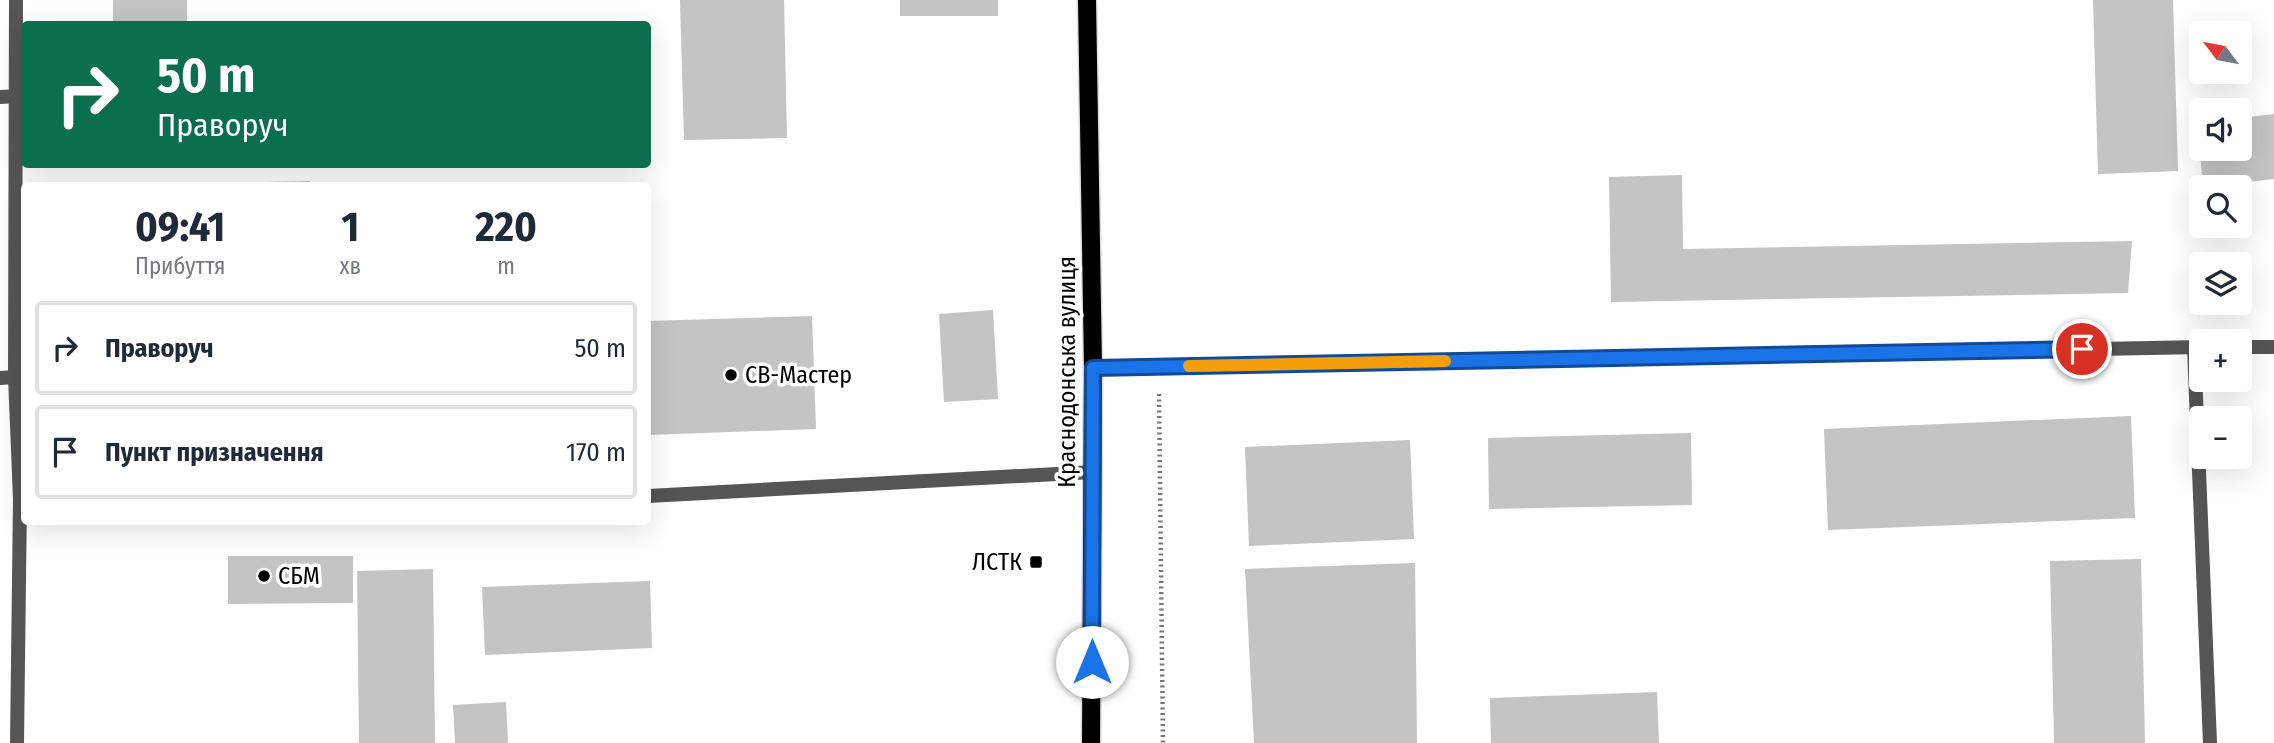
<!DOCTYPE html>
<html lang="uk">
<meta charset="utf-8">
<style>
:root{--surface:#fff;--page:#f6f6f7;--text:#1f2937;--muted:#747a83;--line:#e0e1e3}
body{margin:0;font-family:"Fira Sans Condensed",sans-serif;background:var(--page);color:var(--text);height:100vh;display:flex;flex-direction:column;font-size:26px;white-space:nowrap}
*{box-sizing:border-box;margin:0}
p{font-size:23px;color:var(--muted)}
.icon{flex:none;width:38px;height:38px;fill:none;stroke:currentColor;stroke-width:2;stroke-linecap:round;stroke-linejoin:round}
.map{position:relative;flex:1;overflow:hidden}
.side{position:absolute;left:21px;top:182px;width:630px;height:343px;display:flex;flex-direction:column;background:var(--surface);border-radius:7px;box-shadow:0 7px 28px #0002}
.side>*{flex:none}
.hud{position:absolute;left:21px;top:21px;width:630px;height:147px;border-radius:7px;box-shadow:0 7px 28px #0002;background:#0b6e4f;color:#fff;overflow:hidden}
.needle{width:46px;rotate:302deg}
.fabs{position:absolute;left:2189px;top:21px;display:grid;gap:14px}
.fabs a{display:grid;place-items:center;width:63px;height:63px;border-radius:7px;background:var(--surface);box-shadow:0 7px 28px #0002;font-size:35px}
.pin{position:absolute;display:grid;place-items:center;width:60px;height:60px;color:#fff;margin:-30px;border:4px solid #fff;border-radius:50%;box-shadow:0 2px 7px #0007}
.me{position:absolute;width:77px;margin:-38px;rotate:0deg;stroke-linejoin:round;filter:drop-shadow(0 0 5px #0008)}
.turn{display:flex;align-items:center;gap:24px;height:147px;padding:0 21px;font-size:32px}
.turn .icon{width:91px;height:91px;stroke-width:2.5}
.turn b{display:block;font-size:49px;line-height:60px}
.eta{display:flex;justify-content:space-evenly;align-items:center;height:119px;text-align:center}
.eta b{font-size:42px;font-weight:700;line-height:49px}
ul{padding:0;list-style:none}
li{display:flex;align-items:center;gap:21px;height:94px;margin:0 14px 10px;padding:0 7px;border:4px solid var(--line);border-radius:7px}
li div{flex:1}
li b{display:block;font-size:26px}
li em{font-style:normal}
.map>svg:first-child{display:block}
.building{fill:#c4c4c4}
.lines{fill:none;stroke-linecap:round;stroke-linejoin:round}
.primary-casing{stroke:#dbdbdb;stroke-width:21}
.path{stroke:#777;stroke-width:4.5;stroke-dasharray:2 3.5;stroke-linecap:butt}
.service{stroke:#555;stroke-width:14}
.minor{stroke:#555;stroke-width:14}
.primary{stroke:#000;stroke-width:18}
.route-casing{stroke:#114b97;stroke-width:18}
.route{stroke:#1a73e8;stroke-width:12}
.slow{stroke:#f59e0b;stroke-width:12}
.poi-dot{fill:#000;stroke:#fff;stroke-width:2.5}
.labels{text-anchor:middle;dominant-baseline:central;stroke-width:7;stroke-linejoin:round;paint-order:stroke}
.street-label{font-size:24px;fill:#000;stroke:#fff}
.poi-label{font-size:24px;fill:#000;stroke:#fff;text-anchor:start}
</style>
<div class="map">
<svg width="2274" height="743" viewBox="0 0 2274 743">
<rect width="100%" height="100%" fill="#fff"/>
<g class="building">
<rect x="113" y="0" width="74" height="24"/>
<path d="M680,0H784L787,138L684,140Z"/>
<rect x="900" y="0" width="98" height="16"/>
<path d="M2093,0H2173L2178,171L2098,174Z"/>
<path d="M2274,114V179L2203,187L2197,122H2202V149H2240V118Z"/>
<path d="M1682,175L1683,249L2132,241L2128,293L1611,302L1609,177Z"/>
<path d="M310,181V186H212V183Z"/>
<path d="M993,310L998,399L944,402L939,314Z"/>
<path d="M812,316L816,429L648,435V321Z"/>
<path d="M2131,416L2135,518L1828,530L1824,429Z"/>
<path d="M1691,433L1692,505L1489,509L1488,438Z"/>
<path d="M1410,440L1414,539L1249,546L1245,447Z"/>
<path d="M228,556H353V603L228,604Z"/>
<path d="M2141,559L2145,743H2054L2050,561Z"/>
<path d="M1415,563L1417,743H1254L1245,569Z"/>
<path d="M433,569L435,743H359L357,571Z"/>
<path d="M650,581L652,648L485,655L482,587Z"/>
<path d="M1657,692L1659,743H1491L1490,698Z"/>
<path d="M506,702L508,743H455L453,705Z"/>
</g>
<g class="lines">
<defs>
<path id="primary" d="M1087,0L1093,368L1091,743"/>
</defs>
<use href="#primary" class="primary-casing"/>
<path class="path" d="M1159,394L1163,743"/>
<g class="service">
<path d="M16,0L15,377L20,499H24"/>
<path d="M0,97L18,96"/>
<path d="M0,378L15,377"/>
<path d="M648,496L1093,472"/>
<path d="M17,743L20,499"/>
</g>
<g class="minor">
<path d="M2194,347L2210,743"/>
<path d="M2240,347H2274"/>
<path d="M1093,368L2202,347"/>
</g>
<use href="#primary" class="primary"/>
</g>
<g class="lines">
<defs>
<path id="route" d="M1092,662L1093,368L2082,349"/>
</defs>
<use href="#route" class="route-casing"/>
<use href="#route" class="route"/>
<path class="slow" d="M1189,366L1445,361"/>
</g>
<g class="poi-dot">
<circle cx="731" cy="375" r="7"/>
<rect x="1029" y="555" width="14" height="14" rx="3.5"/>
<circle cx="264" cy="576" r="7"/>
</g>
<g class="labels">
<g class="street-label">
<text transform="translate(1067 372) rotate(-90)">Краснодонська вулиця</text>
</g>
<g class="poi-label">
<text x="745" y="375">СВ-Мастер</text>
<text x="1022" y="562" text-anchor="end">ЛСТК</text>
<text x="278" y="576">СБМ</text>
</g>
</g>
</svg>
<div class="fabs">
<a><svg class="needle" viewBox="-14 -14 28 28"><path d="M0-13l5 13h-10z" fill="#e53935"/><path d="M0 13l5-13h-10z" fill="#747a83"/></svg></a>
<a><svg class="icon" aria-label="sound" viewBox="0 0 24 24"><path d="M4 9h4l5-4v14l-5-4H4zM17 9q2 3 0 6"/></svg></a>
<a><svg class="icon" aria-label="search" viewBox="0 0 24 24"><circle cx="10" cy="10" r="6"/><path d="M15 15l6 6"/></svg></a>
<a><svg class="icon" aria-label="layers" viewBox="0 0 24 24"><path d="M12 4l9 5-9 5-9-5zM3 14l9 5 9-5"/></svg></a>
<a>+</a>
<a>−</a>
</div>
<div class="pin" style="left:2082px;top:349px;background:#d93025"><svg class="icon" aria-label="arrive" viewBox="0 0 24 24"><path d="M6 21V4h12l-3 4 3 4H6"/></svg></div>
<svg class="me" style="left:1092px;top:662px" viewBox="-20 -20 40 40"><circle r="19" fill="#fff"/><path d="M0-13L10 11 0 6-10 11z" fill="#1a73e8"/></svg>
<div class="hud">
<div class="turn"><svg class="icon" aria-label="right" viewBox="0 0 24 24"><path d="M7 20v-9h11M14 6l5 5-5 5"/></svg><div><b>50 m</b>Праворуч</div></div>
</div>
<section class="side">
<div class="eta">
<div><b>09:41</b><p>Прибуття</p></div>
<div><b>1</b><p>хв</p></div>
<div><b>220</b><p>m</p></div>
</div>
<ul>
<li><svg class="icon" aria-label="right" viewBox="0 0 24 24"><path d="M7 20v-9h11M14 6l5 5-5 5"/></svg><div><b>Праворуч</b></div><em>50 m</em></li>
<li><svg class="icon" aria-label="arrive" viewBox="0 0 24 24"><path d="M6 21V4h12l-3 4 3 4H6"/></svg><div><b>Пункт призначення</b></div><em>170 m</em></li>
</ul>
</section>
</div>
